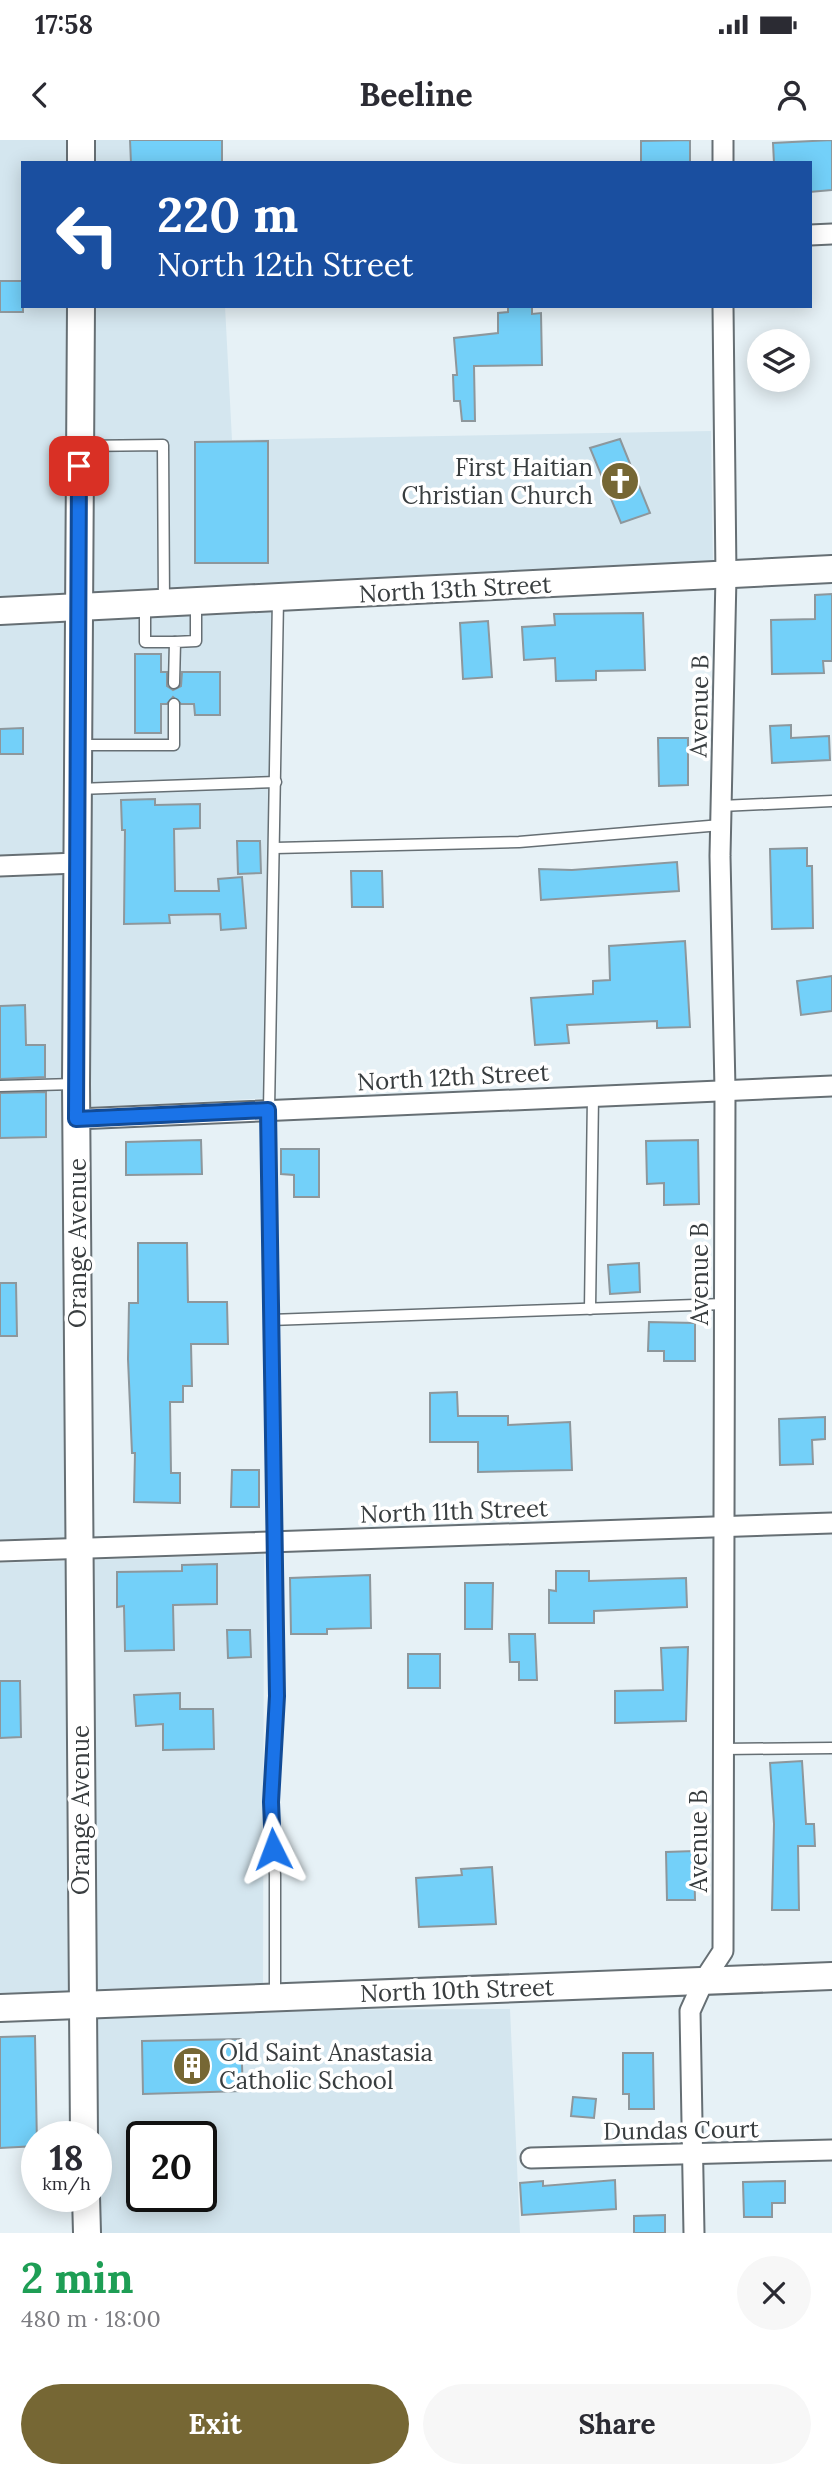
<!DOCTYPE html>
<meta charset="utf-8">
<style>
:root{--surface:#fff;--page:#f7f7f7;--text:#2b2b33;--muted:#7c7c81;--accent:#766734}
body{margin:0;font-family:Lora,serif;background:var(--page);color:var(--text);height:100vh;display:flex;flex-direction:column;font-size:26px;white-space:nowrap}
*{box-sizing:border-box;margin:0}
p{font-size:23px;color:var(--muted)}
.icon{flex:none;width:38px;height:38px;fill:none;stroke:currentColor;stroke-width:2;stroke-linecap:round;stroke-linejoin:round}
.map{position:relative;height:2093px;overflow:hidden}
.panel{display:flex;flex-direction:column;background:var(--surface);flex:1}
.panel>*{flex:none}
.hud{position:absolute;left:21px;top:21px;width:791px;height:147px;border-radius:0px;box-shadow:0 4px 18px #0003;background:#1a4fa0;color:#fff;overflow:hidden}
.tools{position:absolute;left:747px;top:189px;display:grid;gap:14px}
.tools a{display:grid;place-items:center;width:63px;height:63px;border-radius:50%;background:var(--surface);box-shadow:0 4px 18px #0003;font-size:35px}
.speed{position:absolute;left:21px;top:1981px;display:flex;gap:14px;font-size:35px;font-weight:700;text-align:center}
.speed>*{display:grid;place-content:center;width:91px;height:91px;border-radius:50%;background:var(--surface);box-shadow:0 4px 18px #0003;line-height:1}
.speed small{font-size:18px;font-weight:400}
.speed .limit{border:4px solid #111;border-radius:10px;background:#fff;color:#111}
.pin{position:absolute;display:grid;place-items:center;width:60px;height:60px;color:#fff;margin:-30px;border-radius:14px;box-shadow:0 4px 10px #0006}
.me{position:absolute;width:77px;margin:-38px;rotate:357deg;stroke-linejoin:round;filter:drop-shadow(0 0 5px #0008)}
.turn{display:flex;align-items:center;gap:24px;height:147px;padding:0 21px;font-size:32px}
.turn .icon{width:91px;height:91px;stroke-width:2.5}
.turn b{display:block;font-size:49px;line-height:60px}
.round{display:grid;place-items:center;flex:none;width:74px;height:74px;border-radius:37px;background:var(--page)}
.summary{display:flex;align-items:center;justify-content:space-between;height:119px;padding:0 21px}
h1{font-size:42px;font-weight:700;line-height:52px;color:#1e9e55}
.button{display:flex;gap:14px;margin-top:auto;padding:14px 21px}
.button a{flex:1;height:80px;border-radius:42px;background:var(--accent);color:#fff;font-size:28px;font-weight:700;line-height:80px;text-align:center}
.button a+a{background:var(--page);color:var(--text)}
.status{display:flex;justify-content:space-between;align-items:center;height:49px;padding:0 35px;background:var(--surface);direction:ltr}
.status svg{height:19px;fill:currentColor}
header{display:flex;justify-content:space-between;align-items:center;height:91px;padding:0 21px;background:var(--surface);font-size:32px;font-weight:700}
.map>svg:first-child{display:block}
.built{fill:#d4e6ef;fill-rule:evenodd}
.building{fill:#73d0f9;stroke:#8d979c;stroke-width:2}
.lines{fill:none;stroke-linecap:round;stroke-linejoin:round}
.lane-casing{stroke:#666f74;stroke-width:13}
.street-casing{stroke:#666f74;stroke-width:23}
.secondary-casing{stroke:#666f74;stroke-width:30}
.lane{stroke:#fff;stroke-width:10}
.street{stroke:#fff;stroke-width:19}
.secondary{stroke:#fff;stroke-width:26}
.route-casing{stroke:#114b97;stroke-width:18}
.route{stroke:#1a73e8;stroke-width:12}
.labels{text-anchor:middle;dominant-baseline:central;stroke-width:7;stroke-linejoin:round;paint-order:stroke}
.poi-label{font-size:24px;fill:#383d3f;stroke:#fff;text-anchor:end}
.street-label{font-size:24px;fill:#383d3f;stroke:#fff}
</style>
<div class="status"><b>17:58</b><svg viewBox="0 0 49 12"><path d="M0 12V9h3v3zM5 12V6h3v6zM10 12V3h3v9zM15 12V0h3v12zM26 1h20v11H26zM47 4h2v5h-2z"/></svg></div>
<header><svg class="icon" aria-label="back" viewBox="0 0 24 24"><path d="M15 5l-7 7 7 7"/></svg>Beeline<svg class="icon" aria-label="person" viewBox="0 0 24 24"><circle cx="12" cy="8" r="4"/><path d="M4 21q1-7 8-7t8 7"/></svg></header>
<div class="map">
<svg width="832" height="2093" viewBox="0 0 832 2093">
<rect width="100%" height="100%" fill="#e6f1f6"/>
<g class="built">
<path d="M0,0H68V23H23V166H67L66,457L0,460Z"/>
<path d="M94,0H217L218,23H94Z"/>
<path d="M93,166H225L232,300L711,291L713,424L91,456Z"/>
<path d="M279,469L271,958L89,967L91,479Z"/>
<path d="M65,480V712L0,715V483Z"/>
<path d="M65,735V1398L0,1400V738Z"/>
<path d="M264,1414L263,1847L94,1853L91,1420Z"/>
<path d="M65,1421L68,1854L0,1857V1423Z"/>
<path d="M510,1869L520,2093H99L94,1877L263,1870ZM142,1997H201V2056H142Z"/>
</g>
<g class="building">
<path d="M130,0H222V23H131Z"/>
<path d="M690,0V23H641V1Z"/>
<path d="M832,0V50L810,52V23H774L773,3Z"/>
<rect x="0" y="141" width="23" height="31"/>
<path d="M508,166H532V174L541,173L542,225L474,226L475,281H462L460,261H454L453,235H457L454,198L498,193V173L508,172Z"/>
<path d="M620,299L650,373L621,383L590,308Z"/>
<path d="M268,301V423H195V302Z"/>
<path d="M832,454V521H823L824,533L772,534L771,480L815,479V455Z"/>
<path d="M643,473L645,530L596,531V540L556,541L555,518L524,520L522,487L555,485L554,474Z"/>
<path d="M488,481L492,537L463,539L460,483Z"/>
<path d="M135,514H161V532H167V546L173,550L181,546L182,532H220V575H195L194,564H181L173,557L167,564H161V593H135Z"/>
<path d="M791,585V598L829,596L830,620L772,623L770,586Z"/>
<path d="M23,588V614H0V589Z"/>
<path d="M658,598H688V645L659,646Z"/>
<path d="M155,659V665L200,664V688L174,689L175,751H219L218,739L242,737L246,788L221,790L220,774L169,775L170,783L124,784L125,690H122L121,660Z"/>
<path d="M237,701H260L261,733L238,734Z"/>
<path d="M807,708V726H812L813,788L772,789L770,709Z"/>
<path d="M677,722L679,751L541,760L539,729L572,730Z"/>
<path d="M351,731H382L383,767H352Z"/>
<path d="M685,801L690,887L657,888V881L567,885L569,903L535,905L531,858L593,854V841L610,840L609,806Z"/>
<path d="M832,836V871L801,875L797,841Z"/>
<path d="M25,865L26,905H45V937L0,939V866Z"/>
<path d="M46,952V997L0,998V953Z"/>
<path d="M201,1000L202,1034L126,1035V1002Z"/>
<path d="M698,1000L699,1064L664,1065V1043L647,1044L646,1001Z"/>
<path d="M281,1009H319V1057H294V1035L281,1034Z"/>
<path d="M138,1103H187L188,1162H227L228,1204H191L192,1246H183V1262H170L171,1333H180V1363L134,1362L135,1313H132L128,1219L129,1163H138Z"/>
<path d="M639,1123L640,1152L610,1154L608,1125Z"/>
<path d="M0,1143H16L17,1196H0Z"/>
<path d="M649,1182L695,1183V1221H664V1211H648Z"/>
<path d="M457,1252L458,1276H508V1285L570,1282L572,1330L478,1332V1302H430V1253Z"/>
<path d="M825,1277V1299L812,1300L813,1324L780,1325L779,1279Z"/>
<path d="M232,1330H259V1367H231Z"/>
<path d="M217,1424V1464L173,1465L174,1510L125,1511L124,1466L117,1467V1432L182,1431V1425Z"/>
<path d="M556,1431H589V1441L686,1438L687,1467L594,1471V1483H549V1450L556,1451Z"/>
<path d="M370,1435L371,1488L327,1489V1494H291L290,1438Z"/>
<path d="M465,1443H493L492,1489H465Z"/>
<path d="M227,1490H250L251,1517L228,1518Z"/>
<path d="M509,1494H535L537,1540H519V1522H510Z"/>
<path d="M688,1507L686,1581L615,1583V1551L663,1550L661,1508Z"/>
<rect x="408" y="1514" width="32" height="34"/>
<path d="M0,1541H20L21,1597L0,1598Z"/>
<path d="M180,1553V1569H213L214,1609L163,1610V1584L136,1586L134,1555Z"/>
<path d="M802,1621L806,1684H814L815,1706H798L799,1770H772L774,1684L770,1623Z"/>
<path d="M694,1711L695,1760H667L666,1712Z"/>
<path d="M492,1727L496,1784L419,1787L416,1738L462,1735L461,1729Z"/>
<path d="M35,1896L37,2006L0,2008V1897Z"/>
<path d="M241,1899L243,1951L143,1954L142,1901Z"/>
<path d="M623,1913H653L654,1969H629V1954H623Z"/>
<path d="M573,1957L596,1959L594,1978L571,1976Z"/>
<path d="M615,2040L616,2069L522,2075L520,2043L543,2041V2046Z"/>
<path d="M785,2041V2063H772V2077H744L743,2042Z"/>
<path d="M665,2075V2093H634V2076Z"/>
</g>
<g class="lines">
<defs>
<g id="lane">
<path d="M80,306L163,305L164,463"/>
<path d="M145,466V502H175"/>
<path d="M174,543L175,502L196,501V463"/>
<path d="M78,605H174V564"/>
<path d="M78,649L276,642"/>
<path d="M721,666L832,661"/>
<path d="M275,708L519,702L721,685"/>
<path d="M0,946L75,944"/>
<path d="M590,1169L593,956"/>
<path d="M270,1180L724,1164"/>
<path d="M723,1609L832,1608"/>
<path d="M275,1857V1735L271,1683L277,1556L269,970L278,459"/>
</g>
<g id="street">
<path d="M723,23V0"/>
<path d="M810,95L832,94"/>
<path d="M0,726L77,723"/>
<path d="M76,979L832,946"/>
<path d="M0,1411L832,1383"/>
<path d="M531,2018L832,2010"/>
<path d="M694,2093L690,1871L704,1840L723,1811L725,949L720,716L726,436L723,166"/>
</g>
<g id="secondary">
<path d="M81,0V23"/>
<path d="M81,166L76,944L84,1997"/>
<path d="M0,471L832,429"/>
<path d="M0,1868L832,1836"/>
<path d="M86,2056L87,2093"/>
</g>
</defs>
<use href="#lane" class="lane-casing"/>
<use href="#street" class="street-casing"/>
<use href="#secondary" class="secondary-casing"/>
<use href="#lane" class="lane"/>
<use href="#street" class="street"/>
<use href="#secondary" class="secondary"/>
</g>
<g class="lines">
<defs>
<path id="route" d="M79,326L76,979L268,970L277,1556L271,1662L273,1709"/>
</defs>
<use href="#route" class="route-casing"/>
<use href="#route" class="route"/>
</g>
<defs>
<symbol id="church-disc" viewBox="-11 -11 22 22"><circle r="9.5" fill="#766734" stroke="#fff"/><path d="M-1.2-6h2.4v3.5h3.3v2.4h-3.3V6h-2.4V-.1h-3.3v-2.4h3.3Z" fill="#fff"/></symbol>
<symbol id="building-disc" viewBox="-11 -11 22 22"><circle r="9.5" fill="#766734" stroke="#fff"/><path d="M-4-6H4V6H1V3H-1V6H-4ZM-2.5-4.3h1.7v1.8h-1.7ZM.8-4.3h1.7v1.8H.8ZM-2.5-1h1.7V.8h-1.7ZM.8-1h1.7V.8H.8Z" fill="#fff"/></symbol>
</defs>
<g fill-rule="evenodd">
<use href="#church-disc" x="598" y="319" width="44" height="44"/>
<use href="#building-disc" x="170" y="1904" width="44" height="44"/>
</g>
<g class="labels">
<g class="poi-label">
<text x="593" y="327">First Haitian<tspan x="593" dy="28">Christian Church</tspan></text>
<text x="219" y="1912" text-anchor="start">Old Saint Anastasia<tspan x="219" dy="28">Catholic School</tspan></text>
</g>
<g class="street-label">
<text transform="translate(455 449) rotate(-3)">North 13th Street</text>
<text transform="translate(699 566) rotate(-89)">Avenue B</text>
<text transform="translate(453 937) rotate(-3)">North 12th Street</text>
<text transform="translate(77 1103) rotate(-90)">Orange Avenue</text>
<text transform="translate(699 1134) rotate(-90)">Avenue B</text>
<text transform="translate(454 1371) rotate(-2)">North 11th Street</text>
<text transform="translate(80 1670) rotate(-90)">Orange Avenue</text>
<text transform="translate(698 1701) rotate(-90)">Avenue B</text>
<text transform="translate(457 1850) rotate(-2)">North 10th Street</text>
<text transform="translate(681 1990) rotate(-1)">Dundas Court</text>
</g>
</g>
</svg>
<div class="tools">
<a><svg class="icon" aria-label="layers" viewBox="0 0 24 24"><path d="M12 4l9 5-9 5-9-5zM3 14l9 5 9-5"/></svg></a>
</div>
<div class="speed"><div>18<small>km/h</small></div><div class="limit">20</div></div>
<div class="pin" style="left:79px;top:326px;background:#d93025"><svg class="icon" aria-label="arrive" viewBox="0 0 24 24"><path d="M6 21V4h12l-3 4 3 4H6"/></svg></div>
<svg class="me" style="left:273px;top:1709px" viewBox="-20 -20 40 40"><path d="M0-17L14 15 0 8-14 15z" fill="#1a73e8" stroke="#fff" stroke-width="4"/></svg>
<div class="hud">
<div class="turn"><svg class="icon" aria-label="left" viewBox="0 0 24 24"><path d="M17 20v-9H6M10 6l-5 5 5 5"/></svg><div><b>220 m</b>North 12th Street</div></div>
</div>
</div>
<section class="panel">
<div class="summary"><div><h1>2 min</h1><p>480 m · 18:00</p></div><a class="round"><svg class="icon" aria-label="close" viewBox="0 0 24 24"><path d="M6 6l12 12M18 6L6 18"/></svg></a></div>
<div class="button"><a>Exit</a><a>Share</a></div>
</section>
